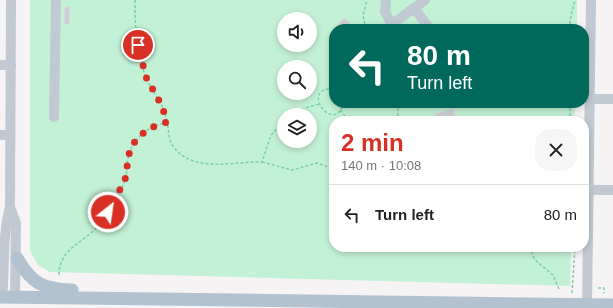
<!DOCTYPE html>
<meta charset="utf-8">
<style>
:root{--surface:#fff;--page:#f6f6f6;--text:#222;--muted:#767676;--line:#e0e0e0;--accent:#d93025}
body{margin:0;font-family:Arial,sans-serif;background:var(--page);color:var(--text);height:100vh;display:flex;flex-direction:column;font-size:15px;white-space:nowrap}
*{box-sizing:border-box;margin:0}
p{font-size:13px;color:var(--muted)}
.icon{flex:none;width:22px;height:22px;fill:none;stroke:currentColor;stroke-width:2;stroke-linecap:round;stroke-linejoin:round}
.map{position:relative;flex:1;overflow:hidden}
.side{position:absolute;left:329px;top:116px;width:260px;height:136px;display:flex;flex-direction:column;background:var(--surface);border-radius:16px;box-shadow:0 2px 6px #0003}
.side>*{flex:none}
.hud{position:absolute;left:329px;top:24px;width:260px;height:84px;border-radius:16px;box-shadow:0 2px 6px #0003;background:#00695c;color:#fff;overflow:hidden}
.fabs{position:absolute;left:277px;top:12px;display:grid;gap:8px}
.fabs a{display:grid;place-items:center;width:40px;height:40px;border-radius:50%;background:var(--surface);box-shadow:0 2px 6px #0003;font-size:20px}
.pin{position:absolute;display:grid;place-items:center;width:34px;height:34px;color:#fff;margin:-17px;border:2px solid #fff;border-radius:50%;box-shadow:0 1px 4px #0007}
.me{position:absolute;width:44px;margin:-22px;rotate:30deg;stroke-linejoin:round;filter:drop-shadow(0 0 3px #0008)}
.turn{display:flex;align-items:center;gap:14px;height:84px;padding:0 12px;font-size:18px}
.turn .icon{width:52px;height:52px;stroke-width:2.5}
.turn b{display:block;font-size:28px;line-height:34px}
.round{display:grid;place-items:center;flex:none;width:42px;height:42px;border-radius:16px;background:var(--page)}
.summary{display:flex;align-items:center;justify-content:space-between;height:68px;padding:0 12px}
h1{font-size:24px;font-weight:700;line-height:30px;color:var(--accent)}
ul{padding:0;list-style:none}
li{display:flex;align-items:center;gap:12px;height:60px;padding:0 12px;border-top:1px solid var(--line)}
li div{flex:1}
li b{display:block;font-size:15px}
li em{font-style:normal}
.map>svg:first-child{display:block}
.green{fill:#c3f1d5;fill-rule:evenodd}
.building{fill:#cdcfd5;stroke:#d7d9de}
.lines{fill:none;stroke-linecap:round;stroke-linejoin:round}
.path{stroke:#7ad0a6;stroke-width:1.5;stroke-dasharray:3 2;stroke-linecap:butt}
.minor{stroke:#c1cad2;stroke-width:10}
.major{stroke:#b3c2d1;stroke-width:13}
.route{stroke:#d93025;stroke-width:7;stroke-dasharray:0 12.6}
</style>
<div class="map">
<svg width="613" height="308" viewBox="0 0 613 308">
<rect width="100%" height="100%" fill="#f5f3f3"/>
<path class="green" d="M30,0H577V29H334V103H575L574,121H334V247H571L570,286L50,272L38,265L30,251ZM284,19H310V45H284ZM284,67H310V93H284ZM284,115H310V141H284Z"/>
<g class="building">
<path d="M65,7H70L69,24H64Z"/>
<path d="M344,18L355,28L335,29Z"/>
<path d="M453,109L456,121H437L435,114Z"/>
</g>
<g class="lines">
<g class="path">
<path d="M135,0C135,26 136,53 146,77C152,93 165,104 167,122"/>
<path d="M366,29L363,15L367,0"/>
<path d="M570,29V20L575,0"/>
<path d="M334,89C298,86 334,137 344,103"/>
<path d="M340,110L349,121"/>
<path d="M293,115L308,107L319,104"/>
<path d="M398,121V103"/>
<path d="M570,121V103"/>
<path d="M262,162L292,170L317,163L334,169"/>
<path d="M529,247L535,260L553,275L559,289"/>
<path d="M59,275C59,248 84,243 99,225C109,213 120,195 125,180C127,174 127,166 128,159C132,138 147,127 167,122C169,130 168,139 173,146C192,174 235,161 262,162L271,135L284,121"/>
<path d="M598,288H604V293"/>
<path d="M572,293L575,247"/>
</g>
<g class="minor">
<path d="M386,0L385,12L394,29"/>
<path d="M425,0L414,8L430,29"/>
<path d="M391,25L414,8"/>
<path d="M0,65H11"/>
<path d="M590,99H613"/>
<path d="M54,117L56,0"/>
<path d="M0,135H10"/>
<path d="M589,190H613"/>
<path d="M10,207L16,223L15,298"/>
<path d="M2,298C5,268 2,236 10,207L11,0"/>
<path d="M587,308L591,0"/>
</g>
<g class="major">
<path d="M17,258C32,284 43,289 72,290"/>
<path d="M0,297L613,305"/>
</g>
</g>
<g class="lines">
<path class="route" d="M108,212L125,180L129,154L136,139L150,128L167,122L162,106L146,77L138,45"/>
</g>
</svg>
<div class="fabs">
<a><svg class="icon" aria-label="sound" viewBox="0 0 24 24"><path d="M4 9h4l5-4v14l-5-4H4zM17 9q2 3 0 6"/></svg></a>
<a><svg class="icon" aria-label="search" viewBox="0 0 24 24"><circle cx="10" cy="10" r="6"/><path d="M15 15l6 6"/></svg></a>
<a><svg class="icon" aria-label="layers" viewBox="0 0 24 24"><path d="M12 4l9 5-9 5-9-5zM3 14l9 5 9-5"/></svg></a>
</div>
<div class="pin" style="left:138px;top:45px;background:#d93025"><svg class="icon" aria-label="arrive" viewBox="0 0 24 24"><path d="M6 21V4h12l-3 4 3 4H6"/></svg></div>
<svg class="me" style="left:108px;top:212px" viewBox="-20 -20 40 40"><circle r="17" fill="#d93025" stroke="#fff" stroke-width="3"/><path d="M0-11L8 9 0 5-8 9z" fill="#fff"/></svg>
<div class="hud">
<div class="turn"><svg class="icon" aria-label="left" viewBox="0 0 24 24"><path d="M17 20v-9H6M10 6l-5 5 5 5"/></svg><div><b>80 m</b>Turn left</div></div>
</div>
<section class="side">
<div class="summary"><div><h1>2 min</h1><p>140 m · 10:08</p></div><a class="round"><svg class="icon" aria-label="close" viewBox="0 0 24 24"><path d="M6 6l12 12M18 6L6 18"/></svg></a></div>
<ul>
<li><svg class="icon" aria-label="left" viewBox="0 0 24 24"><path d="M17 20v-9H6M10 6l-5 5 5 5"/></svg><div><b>Turn left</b></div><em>80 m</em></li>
</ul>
</section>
</div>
